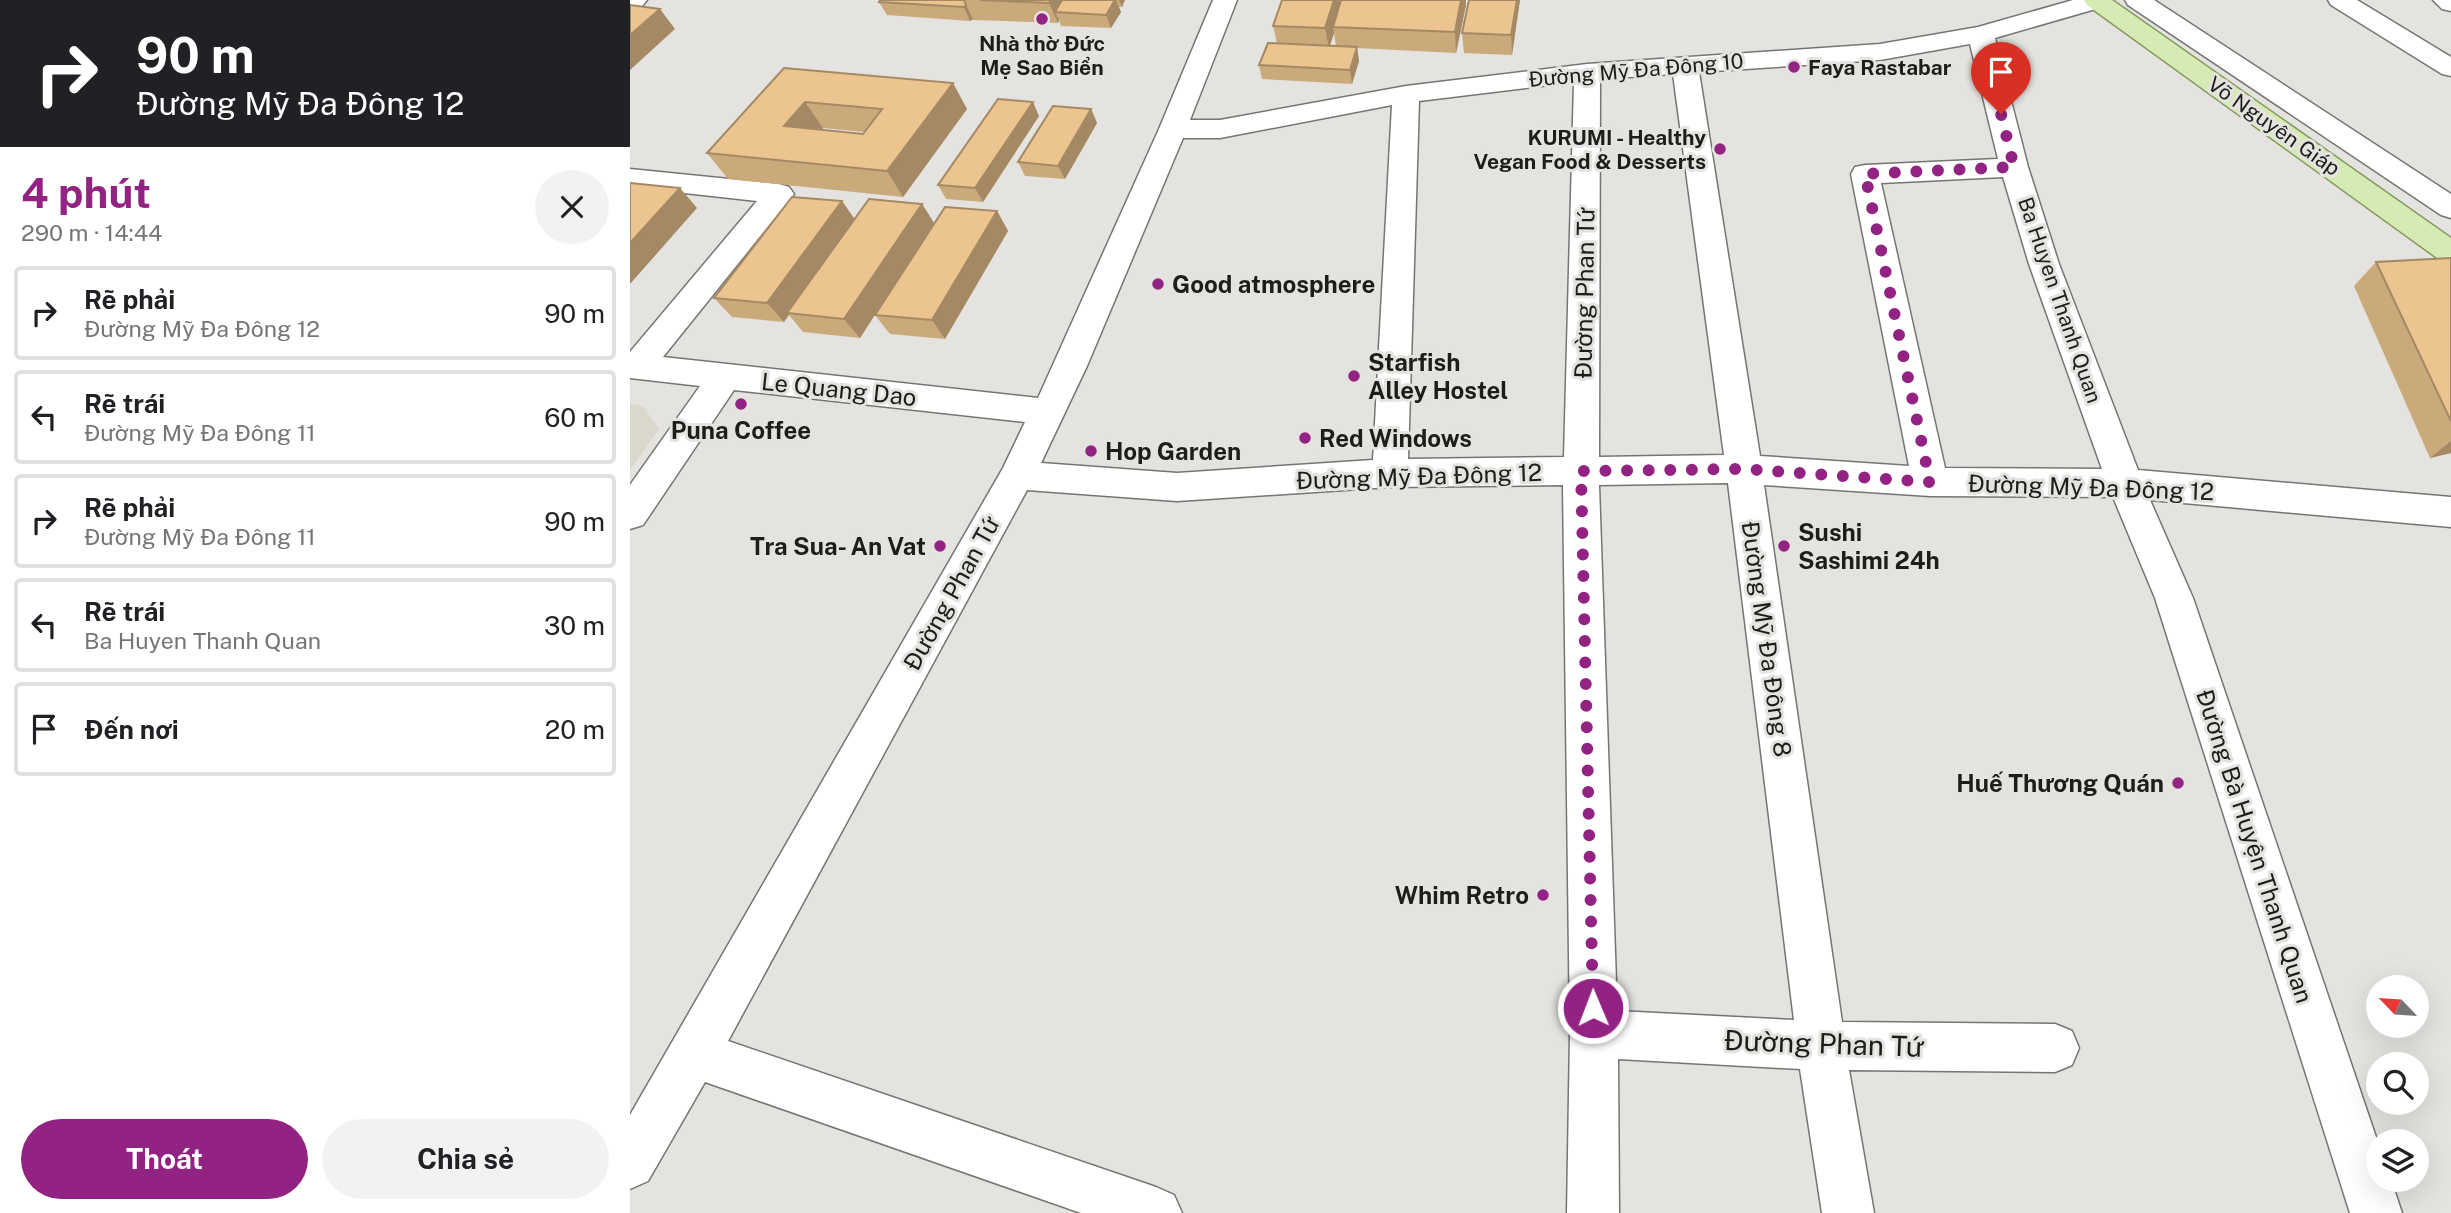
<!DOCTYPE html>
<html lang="vi">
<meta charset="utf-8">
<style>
:root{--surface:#fff;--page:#f2f2f2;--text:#202124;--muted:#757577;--line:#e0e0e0;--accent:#932383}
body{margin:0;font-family:"Public Sans",sans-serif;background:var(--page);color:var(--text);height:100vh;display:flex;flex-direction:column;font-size:26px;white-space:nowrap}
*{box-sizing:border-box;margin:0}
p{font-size:23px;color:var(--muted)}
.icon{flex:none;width:38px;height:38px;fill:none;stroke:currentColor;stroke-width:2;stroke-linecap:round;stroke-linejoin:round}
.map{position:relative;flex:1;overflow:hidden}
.side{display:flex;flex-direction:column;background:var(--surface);width:630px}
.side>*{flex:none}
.top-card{background:#202124;color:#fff;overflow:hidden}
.needle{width:46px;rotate:295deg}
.buttons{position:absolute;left:1736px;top:975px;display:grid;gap:14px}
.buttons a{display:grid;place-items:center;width:63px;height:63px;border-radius:50%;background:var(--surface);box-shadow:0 7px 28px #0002;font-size:35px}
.pin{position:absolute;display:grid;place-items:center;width:60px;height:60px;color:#fff;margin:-72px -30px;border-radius:50% 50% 50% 0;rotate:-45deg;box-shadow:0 0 7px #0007}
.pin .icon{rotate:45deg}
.me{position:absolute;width:77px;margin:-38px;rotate:359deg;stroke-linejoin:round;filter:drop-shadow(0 0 5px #0008)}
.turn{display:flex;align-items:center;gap:24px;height:147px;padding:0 21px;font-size:32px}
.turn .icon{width:91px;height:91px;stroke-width:2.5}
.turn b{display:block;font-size:49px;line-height:60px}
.round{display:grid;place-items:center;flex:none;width:74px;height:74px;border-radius:37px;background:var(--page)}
.summary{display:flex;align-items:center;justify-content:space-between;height:119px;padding:0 21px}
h1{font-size:42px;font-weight:700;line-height:52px;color:var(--accent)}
.primary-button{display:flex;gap:14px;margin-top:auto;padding:14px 21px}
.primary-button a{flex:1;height:80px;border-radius:42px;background:var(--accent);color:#fff;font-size:28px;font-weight:700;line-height:80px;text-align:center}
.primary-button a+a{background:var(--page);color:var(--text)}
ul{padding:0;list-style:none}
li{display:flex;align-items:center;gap:21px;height:94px;margin:0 14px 10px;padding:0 7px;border:4px solid var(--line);border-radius:7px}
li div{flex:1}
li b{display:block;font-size:26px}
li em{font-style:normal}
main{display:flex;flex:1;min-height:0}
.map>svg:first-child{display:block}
.built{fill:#dad8cd}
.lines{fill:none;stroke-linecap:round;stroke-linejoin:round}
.minor-casing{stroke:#757571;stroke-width:3}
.major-casing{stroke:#849a5e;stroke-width:3}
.minor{fill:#fff;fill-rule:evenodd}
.major{fill:#d6ebb4;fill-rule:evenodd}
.wall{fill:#caa97b;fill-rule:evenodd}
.shaded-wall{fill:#a48964}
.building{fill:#ebc48f;stroke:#a48964;stroke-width:2;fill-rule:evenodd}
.route{stroke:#932383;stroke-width:12;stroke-dasharray:0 21.6}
.poi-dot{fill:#932383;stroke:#e4e3df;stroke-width:2.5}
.labels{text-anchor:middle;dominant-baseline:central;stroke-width:6;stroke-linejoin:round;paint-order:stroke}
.far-poi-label{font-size:21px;font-weight:bold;fill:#1d1d1b;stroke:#e4e3df}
.far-street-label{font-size:21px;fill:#1d1d1b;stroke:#e4e3df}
.poi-label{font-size:24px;font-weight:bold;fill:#1d1d1b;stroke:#e4e3df;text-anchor:start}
.street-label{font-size:24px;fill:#1d1d1b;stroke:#e4e3df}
.near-street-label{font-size:28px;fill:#1d1d1b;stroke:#e4e3df}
</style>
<main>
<section class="side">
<div class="top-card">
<div class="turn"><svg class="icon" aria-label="right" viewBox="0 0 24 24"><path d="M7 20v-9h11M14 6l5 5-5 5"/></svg><div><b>90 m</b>Đường Mỹ Đa Đông 12</div></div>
</div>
<div class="summary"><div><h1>4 phút</h1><p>290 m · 14:44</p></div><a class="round"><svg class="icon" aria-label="close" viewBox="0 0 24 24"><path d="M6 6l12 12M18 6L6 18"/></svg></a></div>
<ul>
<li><svg class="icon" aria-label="right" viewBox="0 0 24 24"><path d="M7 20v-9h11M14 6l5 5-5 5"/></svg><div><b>Rẽ phải</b><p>Đường Mỹ Đa Đông 12</p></div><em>90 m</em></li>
<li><svg class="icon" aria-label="left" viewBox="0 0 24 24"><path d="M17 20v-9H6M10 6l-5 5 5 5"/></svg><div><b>Rẽ trái</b><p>Đường Mỹ Đa Đông 11</p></div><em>60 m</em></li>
<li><svg class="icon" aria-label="right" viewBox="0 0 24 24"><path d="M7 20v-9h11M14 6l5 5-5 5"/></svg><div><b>Rẽ phải</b><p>Đường Mỹ Đa Đông 11</p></div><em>90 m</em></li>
<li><svg class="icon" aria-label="left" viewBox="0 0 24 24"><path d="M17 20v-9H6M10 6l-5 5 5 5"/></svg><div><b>Rẽ trái</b><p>Ba Huyen Thanh Quan</p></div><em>30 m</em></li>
<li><svg class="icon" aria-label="arrive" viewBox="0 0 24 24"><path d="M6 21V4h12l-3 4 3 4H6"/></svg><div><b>Đến nơi</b></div><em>20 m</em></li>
</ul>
<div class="primary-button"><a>Thoát</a><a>Chia sẻ</a></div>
</section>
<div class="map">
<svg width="1821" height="1213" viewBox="0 0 1821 1213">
<rect width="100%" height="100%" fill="#e4e3df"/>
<path class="built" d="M0,404L12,405L29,429L0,470Z"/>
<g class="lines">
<defs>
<g id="minor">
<path d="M0,0H17L9,10L0,12Z"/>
<path d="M583,0H607L560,120H590L776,86L957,64L1250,44L1348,27L1443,0H1479L1476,6L1365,38L1398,167L1429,264L1508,470L1821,497V527L1520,500L1563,598L1748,1143V1180H1761L1772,1213H1720L1525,598L1483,497L1300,496L1134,485L1212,1022L1425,1024L1442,1031L1449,1048L1442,1065L1425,1072L1219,1070L1244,1213H1192L1170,1069L988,1059L989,1213H937L940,1034L933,485L760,487L547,501L397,490L98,1041L526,1187L544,1195L552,1213H451L75,1082L18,1181L0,1189V1115L373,468L395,422L104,390L13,525L0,529V485L70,386L0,378V352L127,201L0,187V169L149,184L159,187L164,194L33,357L408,398L529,129ZM1340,44L1368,159L1235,165L1225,167L1221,174L1279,466L1130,456L1069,72L1250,60ZM1043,74L1094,455L969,457L970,79ZM944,82L934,457L778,459L789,101ZM762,105L743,460L547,473L411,463L457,366L553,138H590ZM1373,177L1399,264L1472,469L1315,468L1251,183ZM1098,483L1164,1020L987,1011L969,485Z"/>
<path d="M1495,0H1524L1821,194V218L1811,215L1498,5Z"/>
<path d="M1698,0H1727L1821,57V76L1812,74L1701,5Z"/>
<path d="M1803,0H1821V11L1812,9Z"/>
</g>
<path id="major" d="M1454,0H1482L1821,238V263L1810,260L1457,5Z"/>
</defs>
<use href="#minor" class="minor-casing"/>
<use href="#major" class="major-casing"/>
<use href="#minor" class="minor"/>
<use href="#major" class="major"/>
</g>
<g class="wall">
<path d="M250,0H495L492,7H489L491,12L481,28L431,26L429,20L428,23L343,20V19L340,21L257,15L249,2Z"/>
<path d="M652,0H836V5L826,53L727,48L729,61L722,84L632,79L629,65L647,43L643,26ZM704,33L706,46H700Z"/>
<path d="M890,0L882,55L834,53L832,33Z"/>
<path d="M154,68L337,109L273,197L98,179L77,153ZM193,128L235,132L233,134L191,130Z"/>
<path d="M461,109L467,123L435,179L395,176L388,162Z"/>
<path d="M409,116L353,202L316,199L308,185Z"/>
<path d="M212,201L224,219L292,204L304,223L230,338L173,332L159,315L154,322L102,317L84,298Z"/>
<path d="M367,211L378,231L315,339L260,334L245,315Z"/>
<path d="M1821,258V453L1800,458L1724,286L1746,262Z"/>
</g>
<g class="shaded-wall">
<path d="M421,0H440L425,12L429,20L428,23L419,3Z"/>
<path d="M485,0H486L491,12L481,28L476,15Z"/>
<path d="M489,0H495L492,7Z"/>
<path d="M704,0H714L703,27L704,33L699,48L695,28Z"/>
<path d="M831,0H836V5L826,53L825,32Z"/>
<path d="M887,0H890L882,55L881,35Z"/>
<path d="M336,5L343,19L340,21L334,7Z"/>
<path d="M30,9L45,29L0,70V35Z"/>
<path d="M727,47L729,61L722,84L720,70Z"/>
<path d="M323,83L337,109L273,197L257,171Z"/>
<path d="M175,102L193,128L173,152L154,126Z"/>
<path d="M403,102L409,116L353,202L345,188Z"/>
<path d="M461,109L467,123L435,179L428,166Z"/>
<path d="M50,188L67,208L0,284V243Z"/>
<path d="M212,201L226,221L157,313L159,315L154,322L137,303Z"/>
<path d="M292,204L304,223L230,338L214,319Z"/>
<path d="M367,211L378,231L315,339L302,320Z"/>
<path d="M1821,441V453L1800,458Z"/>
</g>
<g class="building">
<path d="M250,0H334L336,5L334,7L249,2Z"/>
<path d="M350,0H421L419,3Z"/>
<path d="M432,0H485L476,15L425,12Z"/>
<path d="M652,0H704L695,28L643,26Z"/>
<path d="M711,0H831L825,32L703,27Z"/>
<path d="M839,0H887L881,35L832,33Z"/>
<path d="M0,5L30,9L0,35Z"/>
<path d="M638,43L727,47L720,70L629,65Z"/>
<path d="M154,68L323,83L257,171L77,153ZM175,102L252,109L233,134L154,126Z"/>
<path d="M368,99L403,102L345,188L308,185Z"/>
<path d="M423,106L461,109L428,166L388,162Z"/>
<path d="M0,183L50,188L0,243Z"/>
<path d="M162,197L212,201L137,303L84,298Z"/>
<path d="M239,199L292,204L214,319L157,313Z"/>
<path d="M315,207L367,211L302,320L245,315Z"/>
<path d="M1821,258V421L1746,262Z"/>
</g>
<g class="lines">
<path class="route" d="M963,1008L951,471L1114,469L1300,482L1235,174L1384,167L1371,114"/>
</g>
<g class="poi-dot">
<circle cx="412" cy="19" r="7"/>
<circle cx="1164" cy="67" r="7"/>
<circle cx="1090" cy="149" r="7"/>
<circle cx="528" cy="284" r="7"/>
<circle cx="724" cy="376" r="7"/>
<circle cx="111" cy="404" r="7"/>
<circle cx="675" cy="438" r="7"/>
<circle cx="461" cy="451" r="7"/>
<circle cx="310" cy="546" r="7"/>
<circle cx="1154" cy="546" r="7"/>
<circle cx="1548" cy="783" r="7"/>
<circle cx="913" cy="895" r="7"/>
</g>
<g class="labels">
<g class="far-poi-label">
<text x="412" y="43">Nhà thờ Đức<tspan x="412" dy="24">Mẹ Sao Biển</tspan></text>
<text x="1178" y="67" text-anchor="start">Faya Rastabar</text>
<text x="1076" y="137" text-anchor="end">KURUMI - Healthy<tspan x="1076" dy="24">Vegan Food &amp; Desserts</tspan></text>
</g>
<g class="far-street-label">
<text transform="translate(1006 70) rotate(-5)">Đường Mỹ Đa Đông 10</text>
<text transform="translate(1644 126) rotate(35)">Võ Nguyên Giáp</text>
<text transform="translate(1430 300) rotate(71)">Ba Huyen Thanh Quan</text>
</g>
<g class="poi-label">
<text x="542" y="284">Good atmosphere</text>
<text x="738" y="362">Starfish<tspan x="738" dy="28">Alley Hostel</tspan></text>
<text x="111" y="430" text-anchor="middle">Puna Coffee</text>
<text x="689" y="438">Red Windows</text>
<text x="475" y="451">Hop Garden</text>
<text x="1168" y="532">Sushi<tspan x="1168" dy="28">Sashimi 24h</tspan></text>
<text x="296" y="546" text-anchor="end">Tra Sua- An Vat</text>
<text x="1534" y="783" text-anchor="end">Huế Thương Quán</text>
<text x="899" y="895" text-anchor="end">Whim Retro</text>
</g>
<g class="street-label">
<text transform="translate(954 293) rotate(-89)">Đường Phan Tứ</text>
<text transform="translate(209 389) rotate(6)">Le Quang Dao</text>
<text transform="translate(789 476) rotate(-2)">Đường Mỹ Đa Đông 12</text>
<text transform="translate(1461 487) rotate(2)">Đường Mỹ Đa Đông 12</text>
<text transform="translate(321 593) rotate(-61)">Đường Phan Tứ</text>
<text transform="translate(1137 639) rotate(82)">Đường Mỹ Đa Đông 8</text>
<text transform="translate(1625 846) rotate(72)">Đường Bà Huyện Thanh Quan</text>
</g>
<g class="near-street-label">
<text transform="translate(1194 1043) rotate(2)">Đường Phan Tứ</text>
</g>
</g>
</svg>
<div class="buttons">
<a><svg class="needle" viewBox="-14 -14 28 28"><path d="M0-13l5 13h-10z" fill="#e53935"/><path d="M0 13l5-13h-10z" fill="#757577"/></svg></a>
<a><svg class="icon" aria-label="search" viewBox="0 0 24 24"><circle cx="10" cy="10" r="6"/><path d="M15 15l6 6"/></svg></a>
<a><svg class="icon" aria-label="layers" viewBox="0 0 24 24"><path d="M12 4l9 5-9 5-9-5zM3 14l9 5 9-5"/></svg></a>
</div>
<div class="pin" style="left:1371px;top:114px;background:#d93025"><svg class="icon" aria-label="arrive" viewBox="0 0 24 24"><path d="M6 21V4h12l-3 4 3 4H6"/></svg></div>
<svg class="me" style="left:963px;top:1008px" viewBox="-20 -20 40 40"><circle r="17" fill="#932383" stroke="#fff" stroke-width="3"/><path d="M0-11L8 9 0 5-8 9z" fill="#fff"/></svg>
</div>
</main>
